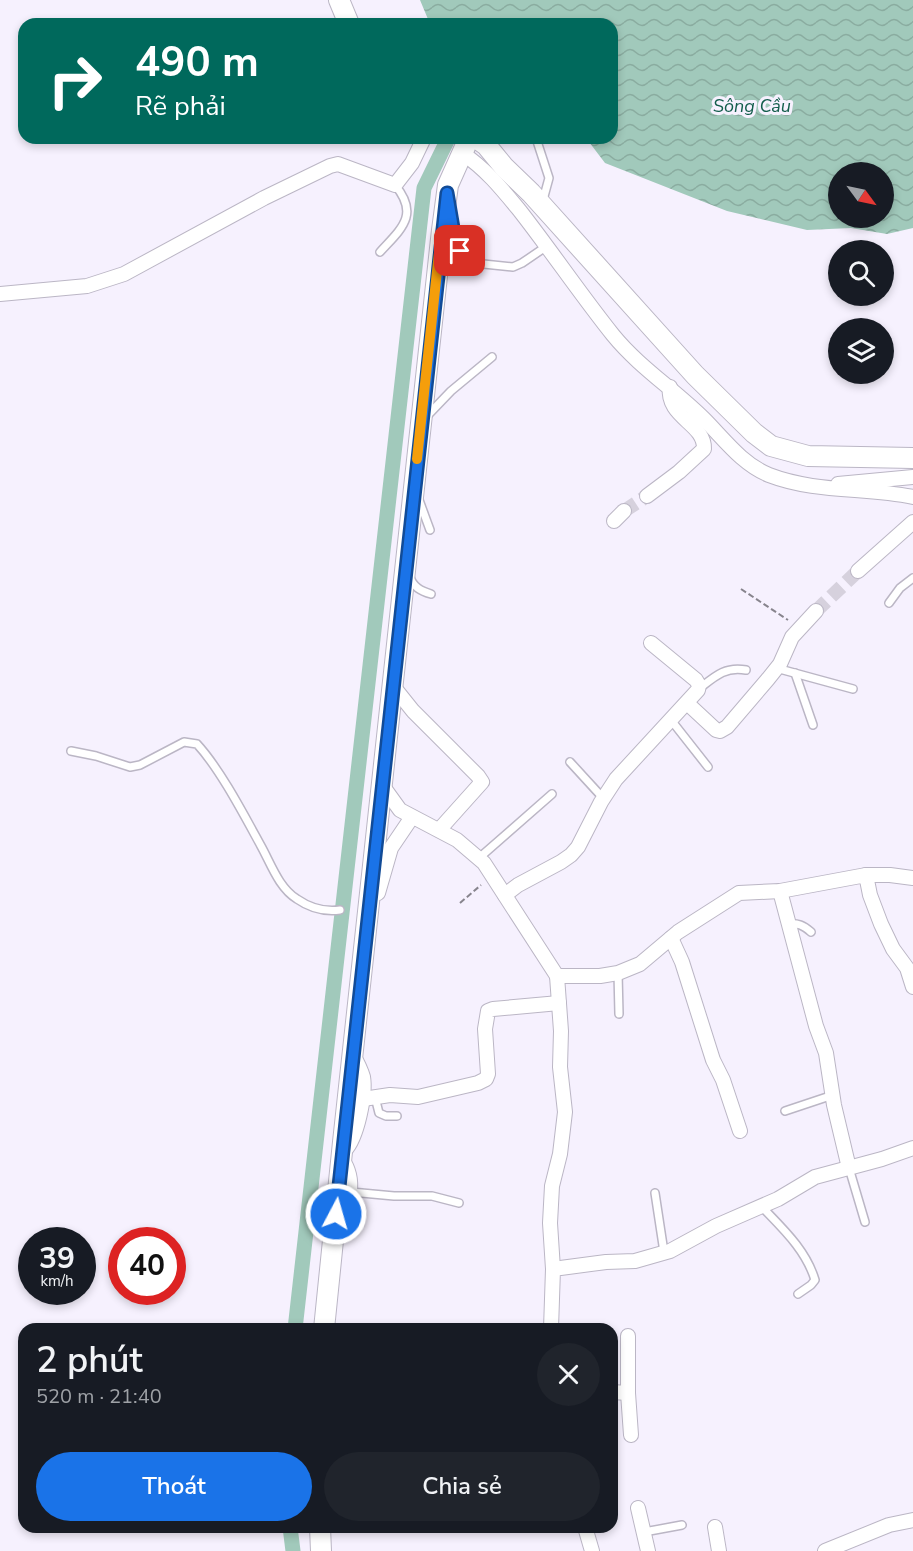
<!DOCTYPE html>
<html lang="vi">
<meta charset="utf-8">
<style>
:root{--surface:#171b24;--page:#20242c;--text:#f1f3f6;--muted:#9ea1a6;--accent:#1a73e8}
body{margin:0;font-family:"Nunito Sans",sans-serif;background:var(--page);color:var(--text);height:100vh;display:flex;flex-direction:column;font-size:22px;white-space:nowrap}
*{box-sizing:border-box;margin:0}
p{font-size:20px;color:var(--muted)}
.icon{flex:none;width:33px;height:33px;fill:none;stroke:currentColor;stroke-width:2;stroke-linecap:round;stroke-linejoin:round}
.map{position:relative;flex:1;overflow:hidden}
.details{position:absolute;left:18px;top:1323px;width:600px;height:210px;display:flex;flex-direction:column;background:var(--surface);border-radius:18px;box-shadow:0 3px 9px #0003}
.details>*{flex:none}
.banner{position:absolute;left:18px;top:18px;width:600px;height:126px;border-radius:18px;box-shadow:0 3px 9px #0003;background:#00695c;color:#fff;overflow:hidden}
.needle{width:39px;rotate:123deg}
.controls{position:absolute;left:828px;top:162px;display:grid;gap:12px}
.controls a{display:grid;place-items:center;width:66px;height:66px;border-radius:50%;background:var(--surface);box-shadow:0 3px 9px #0003;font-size:30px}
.speed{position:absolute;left:18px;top:1227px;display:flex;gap:12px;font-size:30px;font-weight:700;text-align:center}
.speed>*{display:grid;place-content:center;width:78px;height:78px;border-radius:50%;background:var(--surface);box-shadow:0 3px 9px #0003;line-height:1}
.speed small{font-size:15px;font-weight:400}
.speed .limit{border:9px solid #d22;background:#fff;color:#111}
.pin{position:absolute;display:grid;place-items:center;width:51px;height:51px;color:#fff;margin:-26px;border-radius:12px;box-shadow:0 3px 9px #0006}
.me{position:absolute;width:66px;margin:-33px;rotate:6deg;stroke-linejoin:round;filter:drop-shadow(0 0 4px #0008)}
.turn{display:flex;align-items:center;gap:21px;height:126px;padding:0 18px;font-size:27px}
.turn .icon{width:78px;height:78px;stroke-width:2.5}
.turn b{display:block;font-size:42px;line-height:51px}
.round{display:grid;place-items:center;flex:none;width:63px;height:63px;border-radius:32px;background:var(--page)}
.head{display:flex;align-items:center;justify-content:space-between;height:102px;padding:0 18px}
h1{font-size:36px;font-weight:600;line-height:45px}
.primary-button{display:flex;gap:12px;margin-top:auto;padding:12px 18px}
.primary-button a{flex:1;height:69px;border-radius:36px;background:var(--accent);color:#fff;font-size:24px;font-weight:600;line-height:69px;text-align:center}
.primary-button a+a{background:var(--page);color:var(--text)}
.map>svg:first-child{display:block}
.water{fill:url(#water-waves);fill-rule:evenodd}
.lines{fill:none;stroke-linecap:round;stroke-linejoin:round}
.canal{stroke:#a1c9bb;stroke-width:15}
.street-tunnel{stroke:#d6d1dd;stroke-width:14;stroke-dasharray:14 7;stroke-linecap:butt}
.lane-casing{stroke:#bbb6c5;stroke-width:10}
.street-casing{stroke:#bbb6c5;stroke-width:16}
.secondary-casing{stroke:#bbb6c5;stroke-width:22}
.path{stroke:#87848d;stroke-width:2;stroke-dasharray:6 3;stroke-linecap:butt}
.lane{stroke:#fff;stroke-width:7}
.street{stroke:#fff;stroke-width:14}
.secondary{stroke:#fff;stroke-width:20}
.route-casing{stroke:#114b97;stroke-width:15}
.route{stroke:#1a73e8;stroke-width:10}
.slow{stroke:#f59e0b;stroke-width:10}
.labels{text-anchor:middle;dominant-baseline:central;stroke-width:6;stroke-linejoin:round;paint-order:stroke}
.water-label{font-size:18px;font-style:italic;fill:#125d4b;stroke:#f6f1fe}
</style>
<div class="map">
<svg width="913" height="1551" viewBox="0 0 913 1551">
<defs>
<pattern id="water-waves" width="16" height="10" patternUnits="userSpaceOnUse" patternTransform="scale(1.5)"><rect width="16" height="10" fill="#a1c9bb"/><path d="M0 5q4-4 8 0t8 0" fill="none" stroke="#8aaca0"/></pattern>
</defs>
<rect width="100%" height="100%" fill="#f6f1fe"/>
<path class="water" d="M420,0H913V228L887,234L851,228L807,230L727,211L605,163L586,138H612V24H430ZM838,172H884V218H838Z"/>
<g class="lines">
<g class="canal">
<path d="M295,1329L424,188L447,141"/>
<path d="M290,1527L293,1551"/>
</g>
<g class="street-tunnel">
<path d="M624,511L647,496"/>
<path d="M816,611L858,571"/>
</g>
<defs>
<g id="lane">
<path d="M536,138L549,178L543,200"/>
<path d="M451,215L455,240L466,258L474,263L513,267L522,263L547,246"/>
<path d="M380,252C401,229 420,215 395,185"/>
<path d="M427,416L451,391L492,357"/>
<path d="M419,500L430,530"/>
<path d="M410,577C413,587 421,591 431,594"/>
<path d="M889,603L900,588L913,578"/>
<path d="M776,668L853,689"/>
<path d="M795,673L813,725"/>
<path d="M700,688C715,676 726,666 746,670"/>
<path d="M671,720L708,767"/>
<path d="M71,751L96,756L130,767L140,765L184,742L197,744C220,769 244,815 261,846C271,864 279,888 297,899C310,908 325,912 340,910"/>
<path d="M570,762L603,798"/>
<path d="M479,858L552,794"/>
<path d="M788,924C798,923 803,925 811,932"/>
<path d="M618,973L619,1014"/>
<path d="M375,1097L379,1113L386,1116H397"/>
<path d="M785,1111L833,1095"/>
<path d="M849,1168L865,1222"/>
<path d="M351,1192L394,1196H432L459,1203"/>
<path d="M655,1193L664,1252"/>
<path d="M762,1207C783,1229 806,1250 815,1280L811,1285L798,1294"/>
<path d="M644,1532L682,1525"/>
</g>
<g id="street">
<path d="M462,153C486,169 502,189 520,211C552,252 581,295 613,335C639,367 675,390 704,419C724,439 742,464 769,475C816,493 865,487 913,497"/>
<path d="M0,294L87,286L124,274L264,198L330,166L338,164L395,185L412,163L424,138"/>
<path d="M838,484L913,477"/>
<path d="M647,496L679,472L704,449C705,423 666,418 670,387"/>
<path d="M614,521L624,511"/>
<path d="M858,571L913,522"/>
<path d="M393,686L413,711L478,776L482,782L439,830"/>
<path d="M687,703L716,730L720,731L727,727L768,679L780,664L792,637L816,611"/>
<path d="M382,785L400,810L457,840L484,863L557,976H600L618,973L640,964L678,932L739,893L780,891L866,875L870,895L881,924L893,949L907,968L913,987"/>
<path d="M866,875H890L913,878"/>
<path d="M780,891L816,1026L826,1053L834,1105L849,1168"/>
<path d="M378,893L391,848L412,817"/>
<path d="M505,895L518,885L561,862L571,855L578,847L601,802L616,779L698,690L699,685L696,680L651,643"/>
<path d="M671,938L682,962L713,1060L723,1080L740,1131"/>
<path d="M363,1099L390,1095L418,1097L478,1083L486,1079L488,1074L485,1029L488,1011L493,1009L559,1003"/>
<path d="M345,1150C357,1138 366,1094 363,1077C361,1070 357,1062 353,1055"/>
<path d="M338,1225C349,1204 357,1181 342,1159"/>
<path d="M553,1269L550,1223L552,1186L560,1154L565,1112L560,1067L561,1031L557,976"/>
<path d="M551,1329L553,1269L606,1262L635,1261L670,1251L716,1226L778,1199L815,1177L882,1159L913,1148"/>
<path d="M628,1336V1393L631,1435"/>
<path d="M612,1392L628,1393"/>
<path d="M638,1508L648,1551"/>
<path d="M585,1527L592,1551"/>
<path d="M715,1527L719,1551"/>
<path d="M825,1551L889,1525L913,1520"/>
</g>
<g id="secondary">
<path d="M339,0L349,24"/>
<path d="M476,138L486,145L504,167L531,193L695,375L754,433L771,446L808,456L913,458"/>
<path d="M324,1329L343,1142L442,230L448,185L469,138"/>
<path d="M320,1527L321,1551"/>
</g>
</defs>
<use href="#lane" class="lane-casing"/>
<use href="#street" class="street-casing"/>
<use href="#secondary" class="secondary-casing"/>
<g class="path">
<path d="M741,589L788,620"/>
<path d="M460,903L481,885"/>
</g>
<use href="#lane" class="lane"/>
<use href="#street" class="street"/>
<use href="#secondary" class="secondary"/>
</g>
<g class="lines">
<defs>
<path id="route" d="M336,1214L447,193L455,240L460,251"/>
</defs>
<use href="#route" class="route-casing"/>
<use href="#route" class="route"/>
<path class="slow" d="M417,459L440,243"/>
</g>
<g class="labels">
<g class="water-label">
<text x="752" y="106">Sông Cầu</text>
</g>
</g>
</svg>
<div class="controls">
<a><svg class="needle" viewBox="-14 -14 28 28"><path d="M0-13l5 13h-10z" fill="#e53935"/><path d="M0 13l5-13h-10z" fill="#9ea1a6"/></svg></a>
<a><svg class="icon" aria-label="search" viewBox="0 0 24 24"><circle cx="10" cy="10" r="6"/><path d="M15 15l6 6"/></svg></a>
<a><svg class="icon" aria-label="layers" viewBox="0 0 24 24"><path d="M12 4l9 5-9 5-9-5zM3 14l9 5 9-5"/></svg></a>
</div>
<div class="speed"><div>39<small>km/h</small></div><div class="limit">40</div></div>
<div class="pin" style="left:460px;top:251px;background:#d93025"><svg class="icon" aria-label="arrive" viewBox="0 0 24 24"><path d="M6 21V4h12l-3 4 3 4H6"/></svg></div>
<svg class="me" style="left:336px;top:1214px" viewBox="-20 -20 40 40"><circle r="17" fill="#1a73e8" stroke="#fff" stroke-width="3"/><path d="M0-11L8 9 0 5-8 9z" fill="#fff"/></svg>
<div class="banner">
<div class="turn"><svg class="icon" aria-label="right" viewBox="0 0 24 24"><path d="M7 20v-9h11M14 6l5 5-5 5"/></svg><div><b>490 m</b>Rẽ phải</div></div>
</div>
<section class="details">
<div class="head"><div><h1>2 phút</h1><p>520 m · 21:40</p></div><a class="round"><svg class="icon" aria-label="close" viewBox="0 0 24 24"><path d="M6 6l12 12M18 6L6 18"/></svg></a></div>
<div class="primary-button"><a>Thoát</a><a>Chia sẻ</a></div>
</section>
</div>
